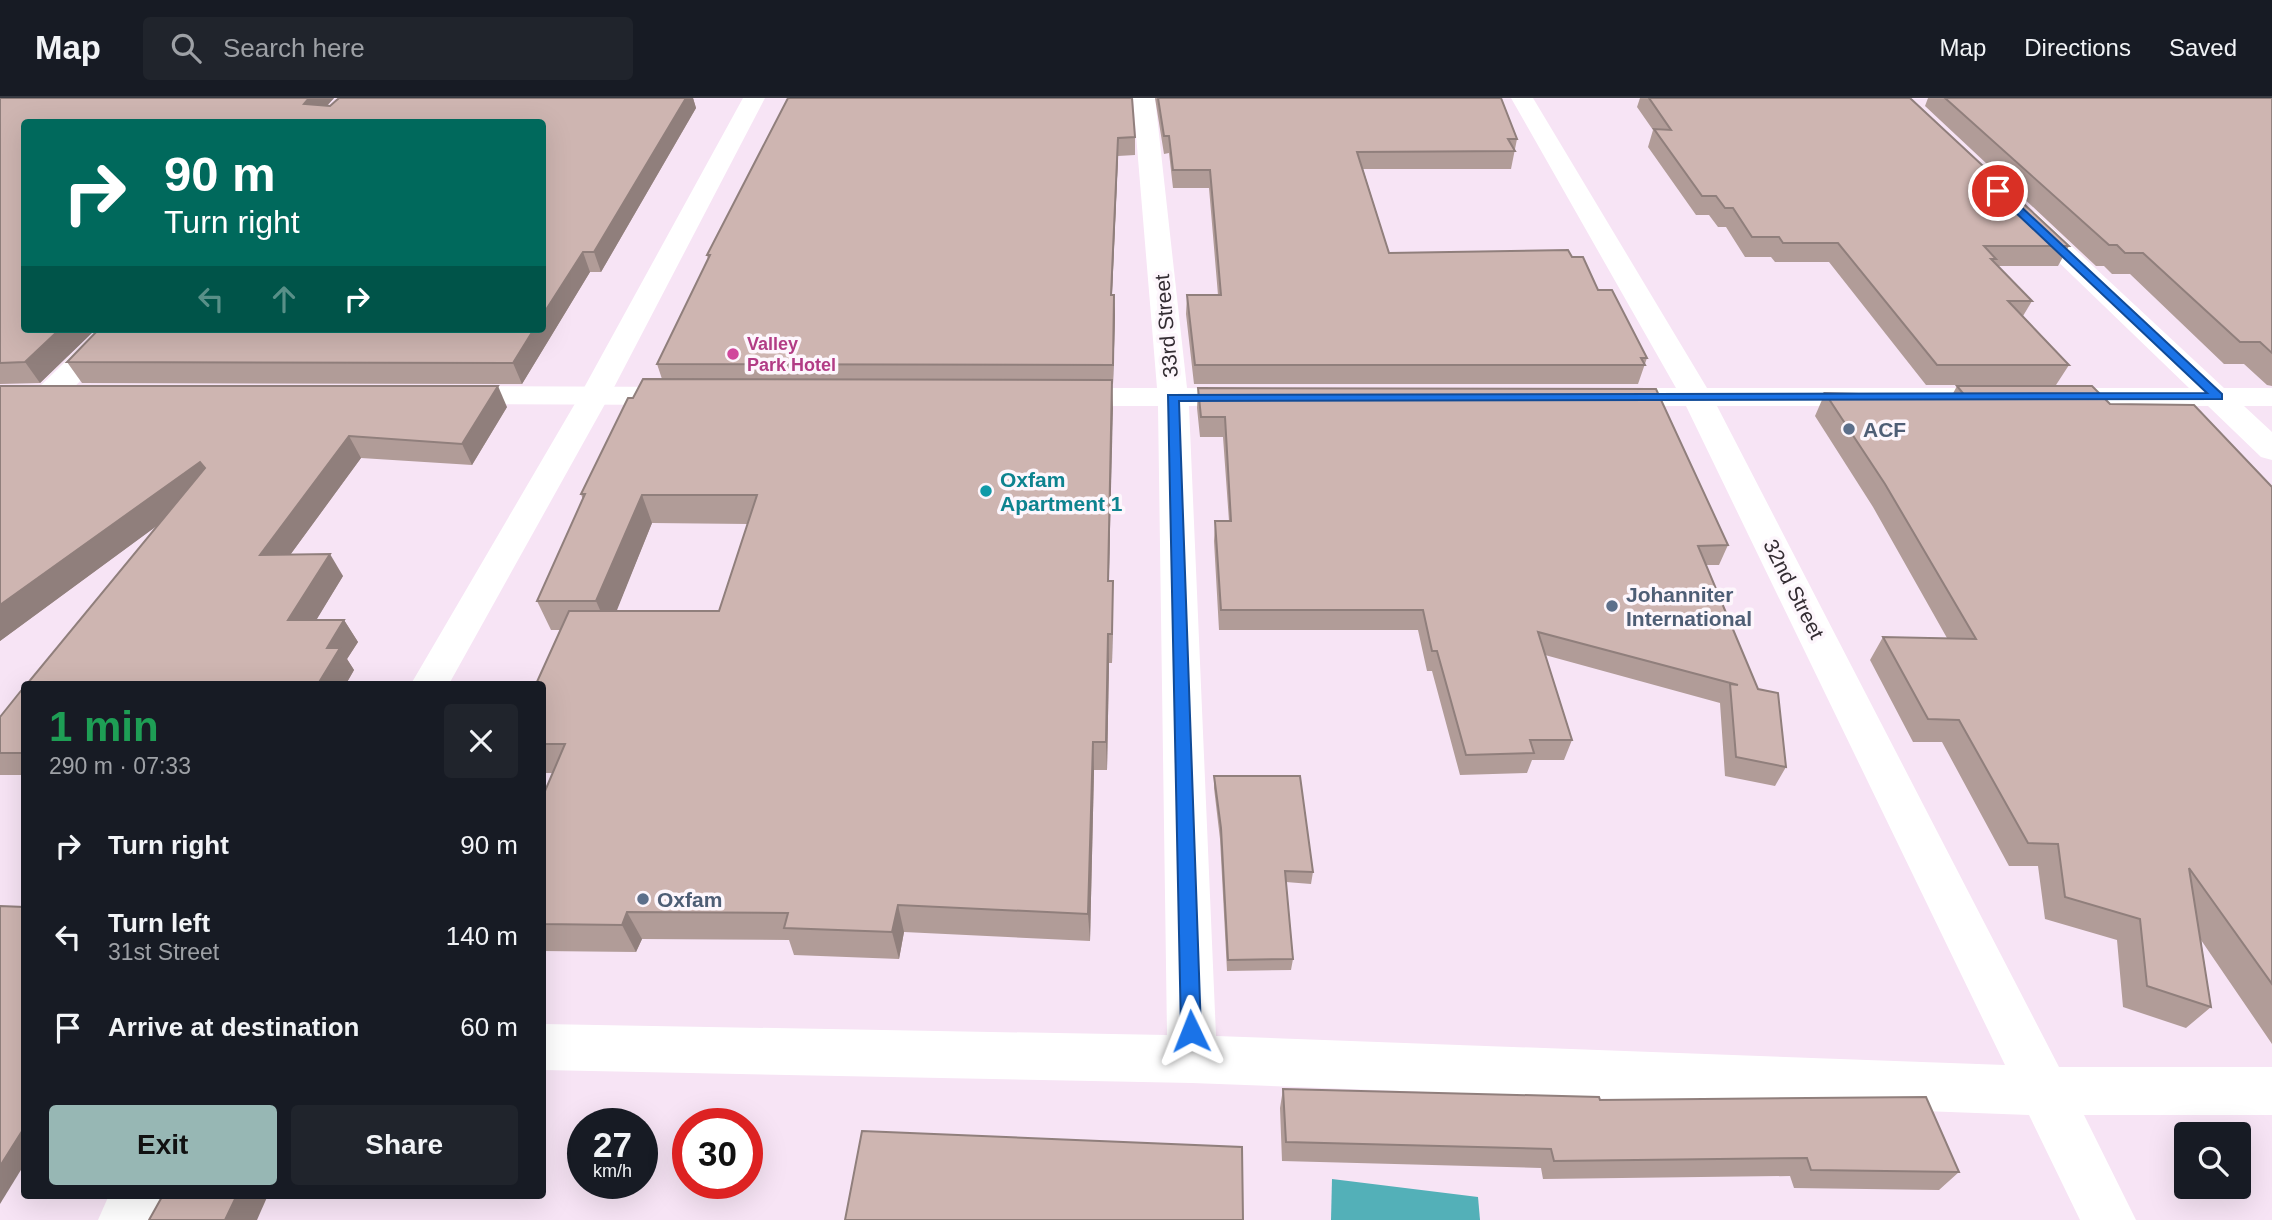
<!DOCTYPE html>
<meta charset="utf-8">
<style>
:root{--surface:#171b24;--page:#20242c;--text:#f1f3f6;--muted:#9ea1a6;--line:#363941;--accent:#97b7b4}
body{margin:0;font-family:Arial,sans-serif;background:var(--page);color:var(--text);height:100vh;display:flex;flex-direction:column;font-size:26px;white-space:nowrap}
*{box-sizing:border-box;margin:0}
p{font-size:23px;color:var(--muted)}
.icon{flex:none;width:38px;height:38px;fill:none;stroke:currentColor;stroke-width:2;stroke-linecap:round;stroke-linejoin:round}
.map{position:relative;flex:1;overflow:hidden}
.side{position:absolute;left:21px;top:583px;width:525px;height:518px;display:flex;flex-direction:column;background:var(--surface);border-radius:7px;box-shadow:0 7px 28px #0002}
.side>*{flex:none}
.top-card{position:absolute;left:21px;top:21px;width:525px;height:214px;border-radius:7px;box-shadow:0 7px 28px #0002;background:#00695c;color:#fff;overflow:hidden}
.buttons{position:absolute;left:2174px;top:1024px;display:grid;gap:14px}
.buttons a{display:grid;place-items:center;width:77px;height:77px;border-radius:7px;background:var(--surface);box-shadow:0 7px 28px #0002;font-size:35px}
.speed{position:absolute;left:567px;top:1010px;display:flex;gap:14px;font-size:35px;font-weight:700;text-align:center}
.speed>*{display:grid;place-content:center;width:91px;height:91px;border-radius:50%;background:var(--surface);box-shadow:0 7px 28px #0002;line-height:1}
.speed small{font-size:18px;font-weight:400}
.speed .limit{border:10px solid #d22;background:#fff;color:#111}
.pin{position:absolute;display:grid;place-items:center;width:60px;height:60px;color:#fff;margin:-30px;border:4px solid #fff;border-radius:50%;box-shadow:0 2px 7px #0007}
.me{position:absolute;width:77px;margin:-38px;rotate:358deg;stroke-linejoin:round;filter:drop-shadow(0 0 5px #0008)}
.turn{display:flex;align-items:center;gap:24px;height:147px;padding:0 28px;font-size:32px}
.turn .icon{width:91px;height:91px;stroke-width:2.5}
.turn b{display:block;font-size:49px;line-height:60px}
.lanes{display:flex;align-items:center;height:66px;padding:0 28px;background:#0003;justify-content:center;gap:35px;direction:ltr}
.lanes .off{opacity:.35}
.round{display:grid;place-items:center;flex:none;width:74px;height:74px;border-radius:7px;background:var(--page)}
.headline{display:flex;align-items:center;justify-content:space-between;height:119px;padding:0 28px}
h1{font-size:42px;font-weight:700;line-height:52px;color:#1e9e55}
.primary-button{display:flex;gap:14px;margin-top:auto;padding:14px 28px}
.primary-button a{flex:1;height:80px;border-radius:7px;background:var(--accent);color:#111;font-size:28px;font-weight:700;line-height:80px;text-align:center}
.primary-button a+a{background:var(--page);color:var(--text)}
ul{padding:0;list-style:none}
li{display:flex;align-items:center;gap:21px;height:91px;padding:0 28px}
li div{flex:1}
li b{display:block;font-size:26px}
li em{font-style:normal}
header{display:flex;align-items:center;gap:42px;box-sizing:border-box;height:98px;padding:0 35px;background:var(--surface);border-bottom:2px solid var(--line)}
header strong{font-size:33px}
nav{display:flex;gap:38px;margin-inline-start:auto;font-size:24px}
.search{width:490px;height:63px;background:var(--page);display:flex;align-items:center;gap:18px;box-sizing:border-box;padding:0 24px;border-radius:7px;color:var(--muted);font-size:26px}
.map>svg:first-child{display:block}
.water{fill:#53b0b8}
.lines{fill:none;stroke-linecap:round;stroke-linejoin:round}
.street{fill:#fff;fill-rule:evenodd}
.secondary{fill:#fff;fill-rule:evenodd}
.wall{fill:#b19c98;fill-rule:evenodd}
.shaded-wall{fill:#907f7c}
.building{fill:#ceb5b1;stroke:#907f7c;stroke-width:2}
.route{fill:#1a73e8;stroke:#114b97;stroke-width:2}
.hotel-dot{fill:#d1479c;stroke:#fdf6fc;stroke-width:2.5}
.service-dot{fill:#5c6f8a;stroke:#fdf6fc;stroke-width:2.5}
.culture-dot{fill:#0f9aa8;stroke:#fdf6fc;stroke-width:2.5}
.labels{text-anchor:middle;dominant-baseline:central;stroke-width:7;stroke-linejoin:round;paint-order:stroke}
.far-hotel-label{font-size:18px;font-weight:bold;fill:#b23c85;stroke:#fdf6fc;text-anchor:start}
.street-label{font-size:21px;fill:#342d33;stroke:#fdf6fc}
.service-label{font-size:21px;font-weight:bold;fill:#4e5e75;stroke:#fdf6fc;text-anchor:start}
.culture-label{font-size:21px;font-weight:bold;fill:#0d838f;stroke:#fdf6fc;text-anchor:start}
</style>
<header>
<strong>Map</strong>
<div class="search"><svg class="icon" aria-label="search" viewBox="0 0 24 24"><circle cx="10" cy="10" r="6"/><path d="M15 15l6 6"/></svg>Search here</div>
<nav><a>Map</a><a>Directions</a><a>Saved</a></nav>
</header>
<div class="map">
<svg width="2272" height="1122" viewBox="0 0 2272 1122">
<rect width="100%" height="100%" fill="#f7e4f5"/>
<path class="water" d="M1332,1081L1478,1099L1480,1122H1331Z"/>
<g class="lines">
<g class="street">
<path d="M1133,0H1155L1187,290L1259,292L1263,299L1259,306L1189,308L1216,938L2005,967L1686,308H1606L1595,306L1591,299L1595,292L1606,290H1676L1511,0H1533L1707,290H2189L2017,124L2013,119L2017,114H2035L2224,290H2272V308H2244L2272,334V362L2261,359L2208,308H1717L2059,969H2272V1017H2084L2136,1122H2080L2029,1017L1192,985L542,972V926L1167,937L1158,308H1060L1049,306L1045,299L1049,292L1060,290H1157Z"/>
<path d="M99,231H130L60,304L49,306L38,304L34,297L38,290Z"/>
<path d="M451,288L688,289L699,291L703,298L699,305L688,307L451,306L440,304L436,297L440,290Z"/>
</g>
<g class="secondary">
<path d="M743,0H765L610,297L449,586H411L580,297Z"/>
<path d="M109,1097H166L155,1122H98Z"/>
</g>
</g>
<g class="wall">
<path d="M0,0H334L327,8H330L339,0H693L696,10L601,174H590L522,286L82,285L67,264L542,24L24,231H96L40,285L0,286Z"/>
<path d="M788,0L1135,39V57L1118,58L1112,197H1114L1115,216L1113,286H1112L1109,483L1113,512L1112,565H1109L1107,672H1094L1090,843L904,834L899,861L794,857L789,842L642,841L636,854L542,853V700L553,675H542V586L561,532H551L537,503L583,402L581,396L633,300L662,281L657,266L708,161L707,157ZM652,425L748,426L719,513H616Z"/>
<path d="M1155,0H1501L1517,41L1511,71H1363L1389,155L1572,159L1647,260L1638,286H1194L1186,216L1187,197H1218L1209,90H1173L1169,55L1164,56Z"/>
<path d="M1640,0H1910L2069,148L2058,168H1997L2032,203L2023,218L2069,267L2056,287H1926L1829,164H1775L1771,159H1745L1726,129H1718L1709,117H1696L1648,49L1653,32L1637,9Z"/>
<path d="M1928,0H2272V288L2267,287L2244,266H2224L2130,176H2112L2104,168H2096L1925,8Z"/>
<path d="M0,288L507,309L472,367L361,360L290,457L343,478L316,522H344L358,544L347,561L354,572L346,586H27L159,426L0,543Z"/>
<path d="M1957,288L2110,306L2272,389V946L2201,842L2211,909L2186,930L2123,909L2117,842L2045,821L2038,768H2009L1942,644H1913L1870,562L1883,539L1947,540L1873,409L1815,318L1825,295L1951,299Z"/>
<path d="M1198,290L1728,447L1719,467H1706L1786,669L1775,688L1725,678L1720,605L1545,557L1572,642L1564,662H1532L1527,675L1460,677L1432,573H1427L1418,532H1219L1214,443L1215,423H1229L1223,339H1200L1197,310Z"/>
<path d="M24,589V677H0V619Z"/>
<path d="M1214,678L1313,774L1311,786L1286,784L1293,861L1291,872L1227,873L1220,741L1214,690Z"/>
<path d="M1283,991L1600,1002L1959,1074L1939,1092L1794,1090L1790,1078L1543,1081L1541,1070L1282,1063L1280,1010Z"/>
</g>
<g class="shaded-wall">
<path d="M309,0H334L312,24L304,6Z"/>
<path d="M686,0H693L696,10L601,174L594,154Z"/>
<path d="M1118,40V58L1111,216V197Z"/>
<path d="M583,154L590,174L522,286L513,265L534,231H542V218Z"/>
<path d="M1114,197L1115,216L1113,286V267Z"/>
<path d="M60,231H96L40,285L25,264Z"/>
<path d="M1112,282L1113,310L1108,512V483Z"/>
<path d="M498,288L507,309L472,367L462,346Z"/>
<path d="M349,338L361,360L274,479L260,457Z"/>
<path d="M200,364L214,386L0,543V507Z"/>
<path d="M642,397L652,425L609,532L596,503Z"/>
<path d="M330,456L343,478L303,544L288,522Z"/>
<path d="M1113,483V512L1112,565V536Z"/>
<path d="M344,522L358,544L347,561L354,572L346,586H318L327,550Z"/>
<path d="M1108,536L1109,565L1107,672L1106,644Z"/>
<path d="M1093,644L1094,672L1090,843L1088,816Z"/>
<path d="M898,807L904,834L899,861L892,834Z"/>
<path d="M627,814L642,841L636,854L622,827Z"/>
<path d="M24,1030V1067L0,1106V1068Z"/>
<path d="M237,1097H268L257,1122H225Z"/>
</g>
<g class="building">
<path d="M0,0H309L304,6L330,8L339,0H686L594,154H583L542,218V24H24V231H60L25,264L0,265Z"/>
<path d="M788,0H1132L1135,39L1118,40L1111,197H1114L1113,267L657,266L710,157H707Z"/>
<path d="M1158,0H1501L1517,41H1508L1515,53L1357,54L1389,155L1568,152L1572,159H1583L1598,192H1612L1647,260H1641L1645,267H1195L1187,197H1221L1210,72H1173L1169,38H1164Z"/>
<path d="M1649,0H1910L2069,148H1984L1996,161H1991L2032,203H2008L2069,267H1937L1838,145H1783L1779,139H1752L1733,110H1725L1716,98H1702L1654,31L1671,32Z"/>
<path d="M1945,0H2272V255L2260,244H2240L2143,155H2125L2117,147H2109Z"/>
<path d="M99,231H534L513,265L67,264Z"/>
<path d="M643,281L1112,282L1108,483H1113L1112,536H1108L1106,644H1093L1088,816L898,807L892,834L784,830L788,815L627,814L622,827L542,826V700L565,646H542V586H536L569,513H719L757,397H642L596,503H537L585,396H581L628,300H633Z"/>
<path d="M0,288H498L462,346L349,338L260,457L330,456L288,522H344L327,550H340L318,586H27L205,370L200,364L0,507Z"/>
<path d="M1957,288H2092L2110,306L2194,307L2272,389V886L2189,770L2211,909L2147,888L2140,821L2065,799L2058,746L2028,745L1959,622L1928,621L1883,539L1976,541L1885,386L1825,295L1966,299Z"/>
<path d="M1198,290L1656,291L1728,447L1698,448L1758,591L1778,595L1786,669L1736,659L1730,586L1738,587L1538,534L1572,642H1530L1534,655L1466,657L1437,553H1432L1423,512H1221L1215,423H1231L1225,319H1201Z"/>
<path d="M24,589V655H0V619Z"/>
<path d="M1214,678H1300L1313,774L1285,773L1293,861L1228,862L1221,730Z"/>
<path d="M0,808L24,809V1030L0,1068Z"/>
<path d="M1283,991L1599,999L1600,1002L1926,999L1959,1074L1811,1072L1807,1060L1554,1063L1551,1051L1286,1044Z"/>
<path d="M862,1033L1242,1049L1243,1122H845Z"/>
<path d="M163,1097H237L225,1122H149Z"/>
</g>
<path class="route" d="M1995,91H2002L2222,296V301L1179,303L1201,933L1198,940L1191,943L1184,940L1181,933L1168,297L2207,295L1995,95Z"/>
<circle class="hotel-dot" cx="733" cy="256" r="7"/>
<g class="service-dot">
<circle cx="1849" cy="331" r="7"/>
<circle cx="1612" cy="508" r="7"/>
<circle cx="643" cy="801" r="7"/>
</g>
<circle class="culture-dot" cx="986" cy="393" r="7"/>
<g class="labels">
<g class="far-hotel-label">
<text x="747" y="246">Valley<tspan x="747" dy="21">Park Hotel</tspan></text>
</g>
<g class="street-label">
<text transform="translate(1166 228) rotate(-95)">33rd Street</text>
<text transform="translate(1794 491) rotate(63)">32nd Street</text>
</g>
<g class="service-label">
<text x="1863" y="331">ACF</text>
<text x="1626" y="496">Johanniter<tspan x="1626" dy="24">International</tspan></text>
<text x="657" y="801">Oxfam</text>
</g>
<g class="culture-label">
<text x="1000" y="381">Oxfam<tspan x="1000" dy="24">Apartment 1</tspan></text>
</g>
</g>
</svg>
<div class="buttons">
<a><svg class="icon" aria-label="search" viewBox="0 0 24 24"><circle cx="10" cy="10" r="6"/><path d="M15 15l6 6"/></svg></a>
</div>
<div class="speed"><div>27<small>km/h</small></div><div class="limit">30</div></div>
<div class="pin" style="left:1998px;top:93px;background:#d93025"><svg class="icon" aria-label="arrive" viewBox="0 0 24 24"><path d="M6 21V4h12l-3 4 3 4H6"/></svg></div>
<svg class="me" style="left:1191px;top:933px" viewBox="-20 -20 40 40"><path d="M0-17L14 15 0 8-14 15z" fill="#1a73e8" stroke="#fff" stroke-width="4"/></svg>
<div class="top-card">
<div class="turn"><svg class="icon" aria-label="right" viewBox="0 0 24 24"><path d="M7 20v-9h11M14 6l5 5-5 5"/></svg><div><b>90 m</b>Turn right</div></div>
<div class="lanes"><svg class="icon off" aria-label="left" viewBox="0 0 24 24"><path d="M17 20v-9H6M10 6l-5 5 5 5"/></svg><svg class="icon off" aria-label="ahead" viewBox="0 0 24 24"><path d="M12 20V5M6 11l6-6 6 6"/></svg><svg class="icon" aria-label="right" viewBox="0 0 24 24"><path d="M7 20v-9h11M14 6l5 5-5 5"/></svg></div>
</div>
<section class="side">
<div class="headline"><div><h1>1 min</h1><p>290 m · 07:33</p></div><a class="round"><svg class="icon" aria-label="close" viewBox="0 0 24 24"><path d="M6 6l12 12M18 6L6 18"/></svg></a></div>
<ul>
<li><svg class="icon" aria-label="right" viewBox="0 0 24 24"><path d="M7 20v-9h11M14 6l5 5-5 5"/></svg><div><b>Turn right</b></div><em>90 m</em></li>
<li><svg class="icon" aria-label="left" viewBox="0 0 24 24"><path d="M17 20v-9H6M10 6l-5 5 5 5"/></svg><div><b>Turn left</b><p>31st Street</p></div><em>140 m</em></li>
<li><svg class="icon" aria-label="arrive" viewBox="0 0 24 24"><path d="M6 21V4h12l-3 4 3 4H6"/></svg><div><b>Arrive at destination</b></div><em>60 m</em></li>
</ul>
<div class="primary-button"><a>Exit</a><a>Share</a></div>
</section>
</div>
